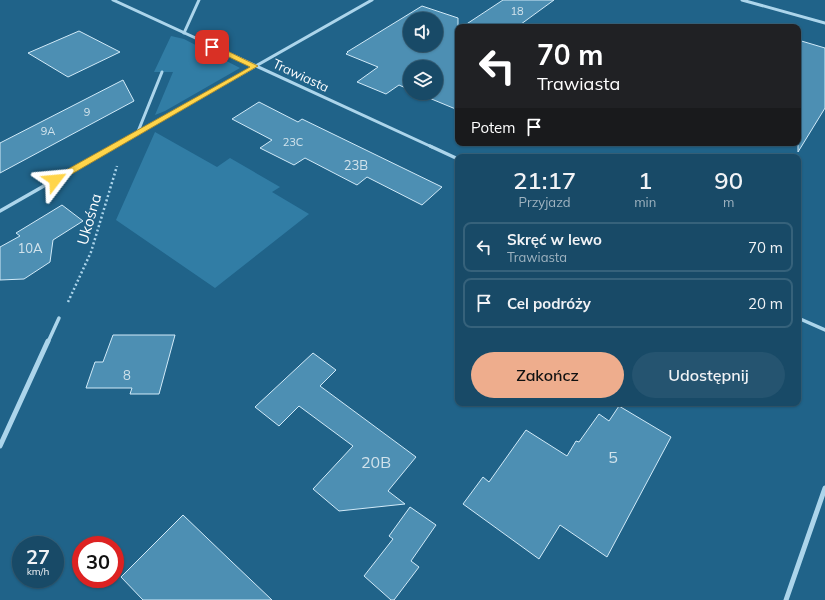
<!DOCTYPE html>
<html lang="pl">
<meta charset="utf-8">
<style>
:root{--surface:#184a67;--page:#255470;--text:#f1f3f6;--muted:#9fb3c0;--line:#36627b;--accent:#eead8d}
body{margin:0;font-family:Mulish,sans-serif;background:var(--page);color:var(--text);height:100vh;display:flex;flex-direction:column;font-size:15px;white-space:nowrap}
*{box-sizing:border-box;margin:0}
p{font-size:13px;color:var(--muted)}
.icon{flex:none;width:22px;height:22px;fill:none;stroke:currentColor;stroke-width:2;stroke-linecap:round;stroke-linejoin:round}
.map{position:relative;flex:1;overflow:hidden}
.drawer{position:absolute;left:455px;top:154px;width:346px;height:252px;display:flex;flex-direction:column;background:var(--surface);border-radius:8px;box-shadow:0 1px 3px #0004,0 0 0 1px var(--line)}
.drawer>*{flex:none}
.hud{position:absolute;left:455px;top:24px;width:346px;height:122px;border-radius:8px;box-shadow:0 1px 3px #0004,0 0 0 1px var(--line);background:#202124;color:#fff;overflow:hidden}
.controls{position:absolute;left:403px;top:12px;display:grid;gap:8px}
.controls a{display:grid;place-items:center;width:40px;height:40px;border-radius:50%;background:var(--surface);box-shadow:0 1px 3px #0004,0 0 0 1px var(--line);font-size:20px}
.speed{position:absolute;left:12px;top:536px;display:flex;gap:8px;font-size:20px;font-weight:700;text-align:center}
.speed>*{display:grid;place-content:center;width:52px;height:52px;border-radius:50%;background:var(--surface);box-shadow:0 1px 3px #0004,0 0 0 1px var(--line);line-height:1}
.speed small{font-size:10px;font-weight:400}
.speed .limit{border:6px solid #d22;background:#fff;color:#111}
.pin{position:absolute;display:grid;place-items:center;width:34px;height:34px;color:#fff;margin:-17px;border-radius:8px;box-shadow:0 2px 6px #0006}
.me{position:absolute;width:44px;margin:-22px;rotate:61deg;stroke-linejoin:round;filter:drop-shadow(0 0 3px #0008)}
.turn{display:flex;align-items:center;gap:14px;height:84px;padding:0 16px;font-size:18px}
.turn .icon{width:52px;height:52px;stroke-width:2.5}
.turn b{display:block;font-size:28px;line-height:34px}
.then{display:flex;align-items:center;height:38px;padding:0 16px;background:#0003;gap:8px;font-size:15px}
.eta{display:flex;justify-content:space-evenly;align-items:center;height:68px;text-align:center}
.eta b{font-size:24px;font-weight:600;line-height:28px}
.action{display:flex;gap:8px;margin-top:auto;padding:8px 16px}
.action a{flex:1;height:46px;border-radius:24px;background:var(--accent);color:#111;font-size:16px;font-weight:600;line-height:46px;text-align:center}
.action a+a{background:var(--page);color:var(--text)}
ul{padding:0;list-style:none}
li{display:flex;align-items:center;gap:12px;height:50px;margin:0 8px 6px;padding:0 8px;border:2px solid var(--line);border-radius:8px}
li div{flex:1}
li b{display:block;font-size:15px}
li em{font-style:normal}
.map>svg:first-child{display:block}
.green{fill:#317da5}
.building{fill:#4d8fb3;stroke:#d1eaf8;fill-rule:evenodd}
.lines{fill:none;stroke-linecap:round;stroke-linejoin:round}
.path{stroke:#acd5eb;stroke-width:2.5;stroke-dasharray:2 2.5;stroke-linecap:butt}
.minor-far2{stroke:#acd5eb;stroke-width:3}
.minor-far1{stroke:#acd5eb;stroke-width:3.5}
.minor{stroke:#acd5eb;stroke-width:5}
.route{fill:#ffd54a;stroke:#a68a30}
.labels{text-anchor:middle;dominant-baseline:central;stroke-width:3;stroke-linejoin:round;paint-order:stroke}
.far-number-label{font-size:11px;fill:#d2e3ec}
.far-street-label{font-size:13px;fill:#fff;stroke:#206389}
.number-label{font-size:13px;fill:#d2e3ec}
.street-label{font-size:15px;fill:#fff;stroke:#206389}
.near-number-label{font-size:16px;fill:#d2e3ec}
</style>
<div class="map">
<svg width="825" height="600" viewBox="0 0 825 600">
<rect width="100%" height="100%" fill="#206389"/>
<g class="green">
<path d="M171,36L184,39L240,68L165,111L155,115L173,72H154Z"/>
<path d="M155,132L217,167L230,158L280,187L272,192L309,214L215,288L116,220Z"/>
</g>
<g class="building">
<path d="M503,0H554L517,27H462Z"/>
<path d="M422,6L458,18V110L417,93H436V67H410V90L399,85L386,94L357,82L378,67L346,54L348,52H347ZM410,19H436V45H410Z"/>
<path d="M79,31L120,52L68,77L28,53Z"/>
<path d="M798,40L825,48V108L798,152Z"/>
<path d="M123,80L134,101L0,173V143Z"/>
<path d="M259,102L298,122L302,119L442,187L422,205L367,177L357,185L305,158L294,165L260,148L272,140L232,119Z"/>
<path d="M62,205L83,221L53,240L50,262L24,279L0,280V247L20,236L16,233Z"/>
<path d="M113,335H175L159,394H130L132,388H86L95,362H103Z"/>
<path d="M313,353L336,370L320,386L416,457L388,491L405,504L339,511L313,489L353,446L299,406L279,426L255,407Z"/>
<path d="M619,406L671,437L607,557L560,525L539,559L463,504L483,477L489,482L526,430L567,456L576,441L579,442L599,414L609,421Z"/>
<path d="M410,507L436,525L411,561L419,567L394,600H391L364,576L393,539L389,536Z"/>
<path d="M183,515L231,561L272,600H143L121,577Z"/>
</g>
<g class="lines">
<path class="path" d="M68,302L91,252L117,166"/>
<g class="minor-far2">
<path d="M113,0L432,147"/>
<path d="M742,0L825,23"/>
<path d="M184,33L199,0"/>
<path d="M137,134L162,72"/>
<path d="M113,147L372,0"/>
</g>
<g class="minor-far1">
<path d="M430,146L458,159"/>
<path d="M0,211L114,146"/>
<path d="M798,318L825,330"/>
<path d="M48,342L59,318"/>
</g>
<g class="minor">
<path d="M0,446L48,341"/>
<path d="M786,600L825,488"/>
</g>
</g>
<path class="route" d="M210,45H215L258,66L58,182H52V178L250,67L210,48Z"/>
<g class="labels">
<g class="far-number-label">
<text x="517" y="11">18</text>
<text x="87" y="112">9</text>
<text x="48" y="131">9A</text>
<text x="293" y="142">23C</text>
</g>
<g class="far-street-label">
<text transform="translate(301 75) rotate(25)">Trawiasta</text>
</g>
<g class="number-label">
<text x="356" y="165">23B</text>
<text x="30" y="248">10A</text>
<text x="127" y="375">8</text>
</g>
<g class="street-label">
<text transform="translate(89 219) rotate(-74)">Ukośna</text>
</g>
<g class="near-number-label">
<text x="613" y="457">5</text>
<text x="376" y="462">20B</text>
</g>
</g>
</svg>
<div class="controls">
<a><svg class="icon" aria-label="sound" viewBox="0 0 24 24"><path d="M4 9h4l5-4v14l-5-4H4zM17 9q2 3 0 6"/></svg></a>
<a><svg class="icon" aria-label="layers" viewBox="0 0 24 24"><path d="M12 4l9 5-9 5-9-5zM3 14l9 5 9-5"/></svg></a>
</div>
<div class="speed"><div>27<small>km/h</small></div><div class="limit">30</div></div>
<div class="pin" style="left:212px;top:47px;background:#d93025"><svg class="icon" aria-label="arrive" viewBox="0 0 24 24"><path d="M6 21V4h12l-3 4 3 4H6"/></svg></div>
<svg class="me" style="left:55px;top:180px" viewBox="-20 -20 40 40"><path d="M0-17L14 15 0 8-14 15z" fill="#ffd54a" stroke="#fff" stroke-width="4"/></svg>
<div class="hud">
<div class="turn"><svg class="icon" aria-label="left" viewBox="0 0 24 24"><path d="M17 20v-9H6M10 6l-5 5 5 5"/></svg><div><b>70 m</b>Trawiasta</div></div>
<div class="then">Potem<svg class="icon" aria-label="arrive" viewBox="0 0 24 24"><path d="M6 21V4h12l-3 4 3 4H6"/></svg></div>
</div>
<section class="drawer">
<div class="eta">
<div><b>21:17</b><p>Przyjazd</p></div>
<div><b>1</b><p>min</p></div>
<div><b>90</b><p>m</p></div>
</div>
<ul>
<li><svg class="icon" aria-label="left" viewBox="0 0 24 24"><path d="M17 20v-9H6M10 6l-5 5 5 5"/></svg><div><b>Skręć w lewo</b><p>Trawiasta</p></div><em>70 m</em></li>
<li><svg class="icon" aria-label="arrive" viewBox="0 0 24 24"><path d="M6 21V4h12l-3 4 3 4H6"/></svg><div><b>Cel podróży</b></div><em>20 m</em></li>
</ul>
<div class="action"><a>Zakończ</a><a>Udostępnij</a></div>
</section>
</div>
